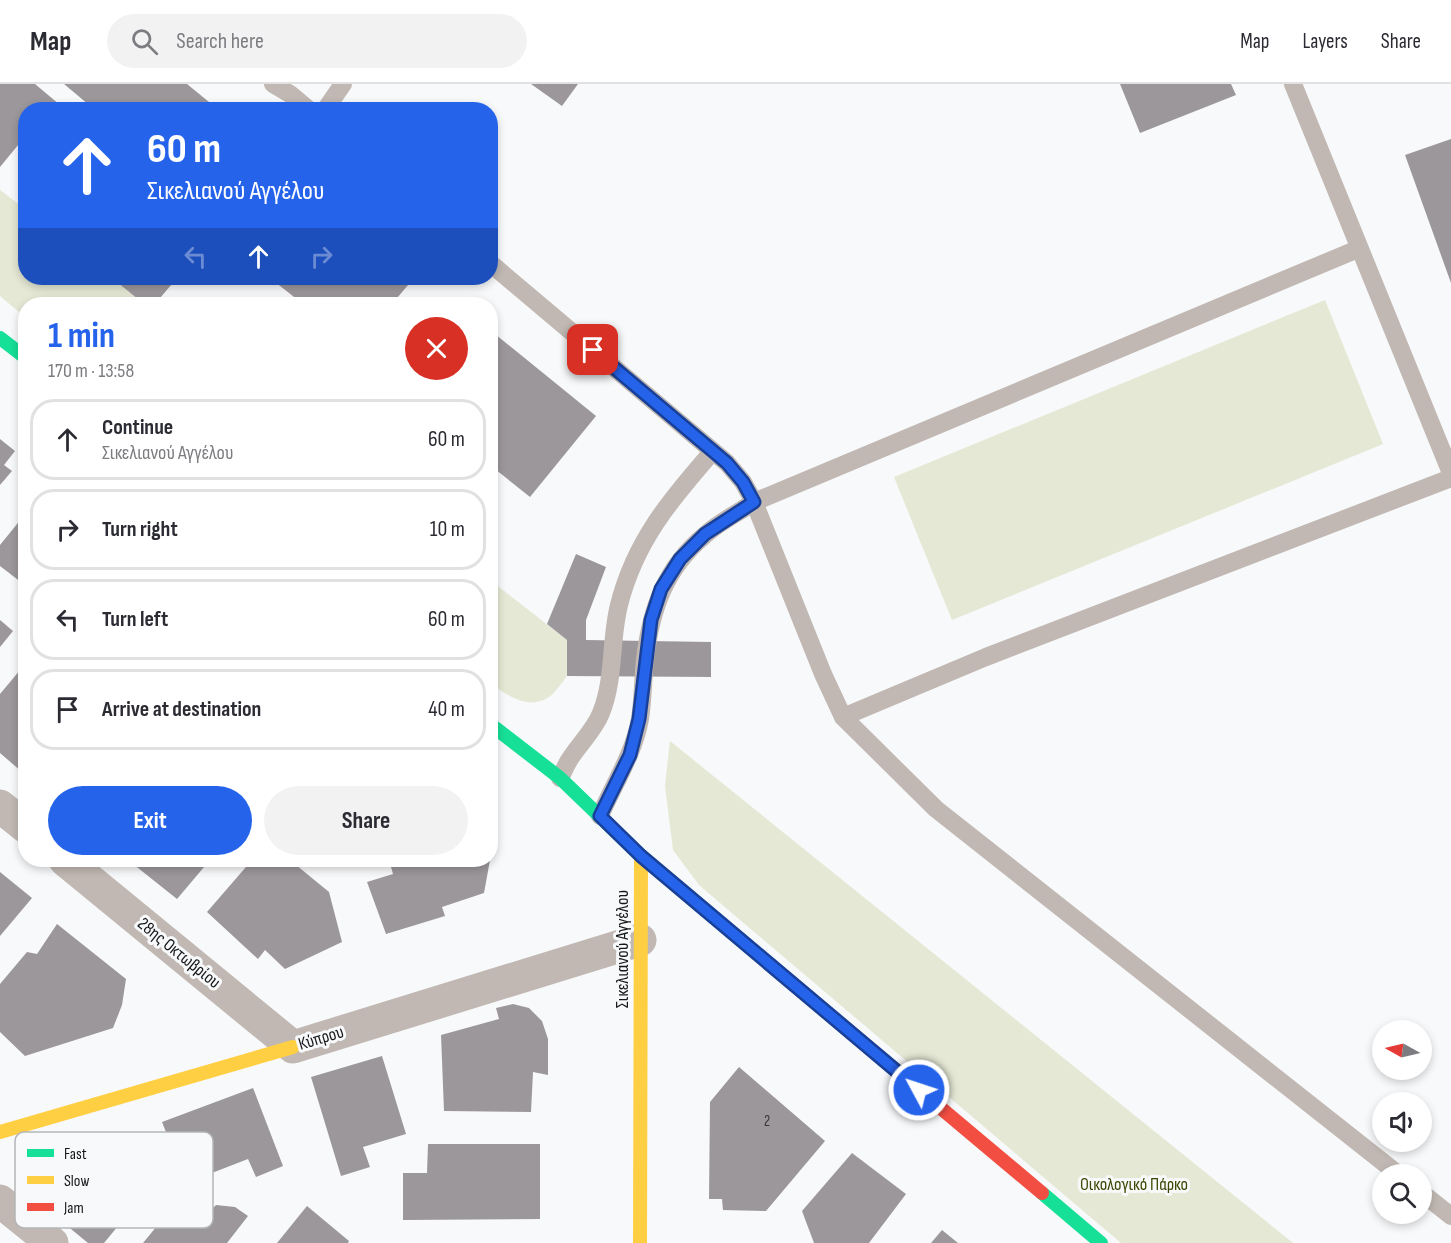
<!DOCTYPE html>
<meta charset="utf-8">
<style>
:root{--surface:#fff;--page:#f2f2f3;--text:#2b2b33;--muted:#7c7c81;--line:#e1e1e2;--accent:#2563eb}
body{margin:0;font-family:"Sofia Sans Condensed",sans-serif;background:var(--page);color:var(--text);height:100vh;display:flex;flex-direction:column;font-size:22px;white-space:nowrap}
*{box-sizing:border-box;margin:0}
p{font-size:20px;color:var(--muted)}
.icon{flex:none;width:33px;height:33px;fill:none;stroke:currentColor;stroke-width:2;stroke-linecap:round;stroke-linejoin:round}
.map{position:relative;flex:1;overflow:hidden}
.side{position:absolute;left:18px;top:213px;width:480px;height:570px;display:flex;flex-direction:column;background:var(--surface);border-radius:24px;box-shadow:0 3px 9px #0003}
.side>*{flex:none}
.top-card{position:absolute;left:18px;top:18px;width:480px;height:183px;border-radius:24px;box-shadow:0 3px 9px #0003;background:#2563eb;color:#fff;overflow:hidden}
.needle{width:39px;rotate:278deg}
.tools{position:absolute;left:1372px;top:936px;display:grid;gap:12px}
.tools a{display:grid;place-items:center;width:60px;height:60px;border-radius:50%;background:var(--surface);box-shadow:0 3px 9px #0003;font-size:30px}
.pin{position:absolute;display:grid;place-items:center;width:51px;height:51px;color:#fff;margin:-26px;border-radius:12px;box-shadow:0 3px 9px #0006}
.me{position:absolute;width:66px;margin:-33px;rotate:310deg;stroke-linejoin:round;filter:drop-shadow(0 0 4px #0008)}
.turn{display:flex;align-items:center;gap:21px;height:126px;padding:0 30px;font-size:27px}
.turn .icon{width:78px;height:78px;stroke-width:2.5}
.turn b{display:block;font-size:42px;line-height:51px}
.lanes{display:flex;align-items:center;height:57px;padding:0 30px;background:#0003;justify-content:center;gap:30px;direction:ltr}
.lanes .off{opacity:.35}
.round{display:grid;place-items:center;flex:none;width:63px;height:63px;border-radius:32px;background:var(--page)}
.overview{display:flex;align-items:center;justify-content:space-between;height:102px;padding:0 30px}
h1{font-size:36px;font-weight:700;line-height:45px;color:var(--accent)}
.primary-button{display:flex;gap:12px;margin-top:auto;padding:12px 30px}
.primary-button a{flex:1;height:69px;border-radius:36px;background:var(--accent);color:#fff;font-size:24px;font-weight:700;line-height:69px;text-align:center}
.primary-button a+a{background:var(--page);color:var(--text)}
ul{padding:0;list-style:none}
li{display:flex;align-items:center;gap:18px;height:81px;margin:0 12px 9px;padding:0 18px;border:3px solid var(--line);border-radius:24px}
li div{flex:1}
li b{display:block;font-size:22px}
li em{font-style:normal}
header{display:flex;align-items:center;gap:36px;box-sizing:border-box;height:84px;padding:0 30px;background:var(--surface);border-bottom:2px solid var(--line)}
header strong{font-size:28px}
nav{display:flex;gap:33px;margin-inline-start:auto;font-size:21px}
.search{width:420px;height:54px;background:var(--page);display:flex;align-items:center;gap:15px;box-sizing:border-box;padding:0 21px;border-radius:33px;color:var(--muted);font-size:22px}
.map>svg:first-child{display:block}
.green{fill:#e4e8d4}
.building{fill:#9c979b}
.lines{fill:none;stroke-linecap:round;stroke-linejoin:round}
.lane{stroke:#c1b8b3;stroke-width:18}
.street{stroke:#c1b8b3;stroke-width:33}
.fast{stroke:#16e098;stroke-width:14}
.slow{stroke:#ffcf43;stroke-width:14}
.jam{stroke:#f24e42;stroke-width:14}
.route-casing{stroke:#184099;stroke-width:15}
.route{stroke:#2563eb;stroke-width:10}
.labels{text-anchor:middle;dominant-baseline:central;stroke-width:6;stroke-linejoin:round;paint-order:stroke}
.number-label{font-size:15px;fill:#383739}
.street-label{font-size:18px;fill:#161718;stroke:#f7f9fb}
.park-label{font-size:18px;fill:#3c4501;stroke:#f7f9fb}
.key{fill:#f7f9fb;stroke:#b4b5b7;stroke-width:1.5}
.key-label{font-size:16px;fill:#161718}
</style>
<header>
<strong>Map</strong>
<div class="search"><svg class="icon" aria-label="search" viewBox="0 0 24 24"><circle cx="10" cy="10" r="6"/><path d="M15 15l6 6"/></svg>Search here</div>
<nav><a>Map</a><a>Layers</a><a>Share</a></nav>
</header>
<div class="map">
<svg width="1451" height="1159" viewBox="0 0 1451 1159">
<rect width="100%" height="100%" fill="#f8f9fa"/>
<g class="green">
<path d="M0,106L25,125L26,194H112L144,220H26L25,233L0,212Z"/>
<path d="M1325,216L1383,360L952,536L894,393Z"/>
<path d="M490,496L567,556C567,567 569,579 567,590C566,595 560,601 557,605C538,630 510,615 491,599Z"/>
<path d="M670,657L1293,1159H1121L699,801L673,766L665,702Z"/>
</g>
<g class="building">
<path d="M0,0H35L66,26H26V57L23,55L0,83Z"/>
<path d="M64,0H187L209,18L203,26H95Z"/>
<path d="M531,0H578L562,22Z"/>
<path d="M1120,0H1231L1236,11L1140,49Z"/>
<path d="M1451,55V199L1405,71Z"/>
<path d="M112,194H177L155,220H144Z"/>
<path d="M270,194H414L392,220H303Z"/>
<path d="M450,213L459,220H444Z"/>
<path d="M490,246L596,332L530,413L490,381Z"/>
<path d="M0,355L15,367L4,381L12,387L0,401Z"/>
<path d="M26,429V502L0,482V461Z"/>
<path d="M576,470L606,483L586,536V556L711,558V593L567,592V556L547,540Z"/>
<path d="M0,536L13,547L0,563Z"/>
<path d="M26,579V683L22,688L0,669V610Z"/>
<path d="M128,776H210L177,815Z"/>
<path d="M252,776H290L329,808L342,858L285,885L265,866L258,875L207,828Z"/>
<path d="M389,776H490L484,809L442,823L445,832L386,850L367,798L393,790Z"/>
<path d="M0,788L32,814L0,852Z"/>
<path d="M57,840L126,895L122,921L113,944L25,972L0,948V900L27,868L37,870Z"/>
<path d="M513,920L529,924L542,937L548,955V991L533,988L531,1028L444,1027L441,951L499,935L496,924Z"/>
<path d="M382,972L406,1050L363,1063L370,1083L341,1092L311,993Z"/>
<path d="M739,983L825,1057L766,1127L723,1126L722,1115H709L710,1018Z"/>
<path d="M253,1004L283,1082L256,1093L248,1075L186,1099L162,1038Z"/>
<path d="M129,1057L146,1108L104,1159H88L37,1117L43,1083Z"/>
<path d="M428,1060H540V1135L403,1136V1089H427Z"/>
<path d="M852,1069L906,1110L869,1159H814L802,1127Z"/>
<path d="M216,1121L235,1123L248,1132L227,1159H143L170,1126L191,1129L203,1134Z"/>
<path d="M307,1122L349,1157L348,1159H277Z"/>
<path d="M942,1146L958,1159H931Z"/>
</g>
<g class="lines">
<g class="lane">
<path d="M273,0L290,10L309,26"/>
<path d="M1293,0L1451,389"/>
<path d="M325,26L343,0"/>
<path d="M490,179L727,379L743,398L754,418L823,590L843,633L936,725L1398,1090"/>
<path d="M843,633L986,573L1451,394"/>
<path d="M560,694C563,689 565,683 568,678C578,661 594,647 601,629C615,594 610,557 619,521C635,457 671,415 713,367"/>
<path d="M600,732C614,700 634,669 640,635C643,615 643,595 645,575C651,525 665,484 705,451C719,438 738,429 754,418L1358,165"/>
<path d="M1422,1109L1451,1132"/>
</g>
<g class="street">
<path d="M0,722L26,743"/>
<path d="M65,776L293,963L640,856"/>
<path d="M0,1117L52,1159"/>
</g>
<g class="fast">
<path d="M0,254L26,274"/>
<path d="M490,640L560,694L641,772L787,895"/>
<path d="M1042,1109L1101,1159"/>
</g>
<g class="slow">
<path d="M0,1048L293,963"/>
<path d="M640,1159L641,772"/>
</g>
<path class="jam" d="M787,895L1042,1109"/>
</g>
<g class="lines">
<defs>
<path id="route" d="M593,266L727,379L743,398L754,418L705,450L680,475L661,505L651,536L639,635L630,671L600,732L641,772L919,1006"/>
</defs>
<use href="#route" class="route-casing"/>
<use href="#route" class="route"/>
</g>
<g class="labels">
<g class="number-label">
<text x="767" y="1037">2</text>
</g>
<g class="street-label">
<text transform="translate(622 865) rotate(-90)">Σικελιανού Αγγέλου</text>
<text transform="translate(179 869) rotate(39)">28ης Οκτωβρίου</text>
<text transform="translate(321 954) rotate(-17)">Κύπρου</text>
</g>
<g class="park-label">
<text x="1134" y="1100">Οικολογικό Πάρκο</text>
</g>
</g>
<rect x="15" y="1048" width="198" height="96" rx="9" class="key"/>
<rect x="27" y="1065" width="27" height="8" fill="#16e098"/>
<rect x="27" y="1092" width="27" height="8" fill="#ffcf43"/>
<rect x="27" y="1119" width="27" height="8" fill="#f24e42"/>
<g class="key-label">
<text x="64" y="1075">Fast</text>
<text x="64" y="1102">Slow</text>
<text x="64" y="1129">Jam</text>
</g>
</svg>
<div class="tools">
<a><svg class="needle" viewBox="-14 -14 28 28"><path d="M0-13l5 13h-10z" fill="#e53935"/><path d="M0 13l5-13h-10z" fill="#7c7c81"/></svg></a>
<a><svg class="icon" aria-label="sound" viewBox="0 0 24 24"><path d="M4 9h4l5-4v14l-5-4H4zM17 9q2 3 0 6"/></svg></a>
<a><svg class="icon" aria-label="search" viewBox="0 0 24 24"><circle cx="10" cy="10" r="6"/><path d="M15 15l6 6"/></svg></a>
</div>
<div class="pin" style="left:593px;top:266px;background:#d93025"><svg class="icon" aria-label="arrive" viewBox="0 0 24 24"><path d="M6 21V4h12l-3 4 3 4H6"/></svg></div>
<svg class="me" style="left:919px;top:1006px" viewBox="-20 -20 40 40"><circle r="17" fill="#2563eb" stroke="#fff" stroke-width="3"/><path d="M0-11L8 9 0 5-8 9z" fill="#fff"/></svg>
<div class="top-card">
<div class="turn"><svg class="icon" aria-label="ahead" viewBox="0 0 24 24"><path d="M12 20V5M6 11l6-6 6 6"/></svg><div><b>60 m</b>Σικελιανού Αγγέλου</div></div>
<div class="lanes"><svg class="icon off" aria-label="left" viewBox="0 0 24 24"><path d="M17 20v-9H6M10 6l-5 5 5 5"/></svg><svg class="icon" aria-label="ahead" viewBox="0 0 24 24"><path d="M12 20V5M6 11l6-6 6 6"/></svg><svg class="icon off" aria-label="right" viewBox="0 0 24 24"><path d="M7 20v-9h11M14 6l5 5-5 5"/></svg></div>
</div>
<section class="side">
<div class="overview"><div><h1>1 min</h1><p>170 m · 13:58</p></div><a class="round" style="background:#d93025;color:#fff"><svg class="icon" aria-label="close" viewBox="0 0 24 24"><path d="M6 6l12 12M18 6L6 18"/></svg></a></div>
<ul>
<li><svg class="icon" aria-label="ahead" viewBox="0 0 24 24"><path d="M12 20V5M6 11l6-6 6 6"/></svg><div><b>Continue</b><p>Σικελιανού Αγγέλου</p></div><em>60 m</em></li>
<li><svg class="icon" aria-label="right" viewBox="0 0 24 24"><path d="M7 20v-9h11M14 6l5 5-5 5"/></svg><div><b>Turn right</b></div><em>10 m</em></li>
<li><svg class="icon" aria-label="left" viewBox="0 0 24 24"><path d="M17 20v-9H6M10 6l-5 5 5 5"/></svg><div><b>Turn left</b></div><em>60 m</em></li>
<li><svg class="icon" aria-label="arrive" viewBox="0 0 24 24"><path d="M6 21V4h12l-3 4 3 4H6"/></svg><div><b>Arrive at destination</b></div><em>40 m</em></li>
</ul>
<div class="primary-button"><a>Exit</a><a>Share</a></div>
</section>
</div>
